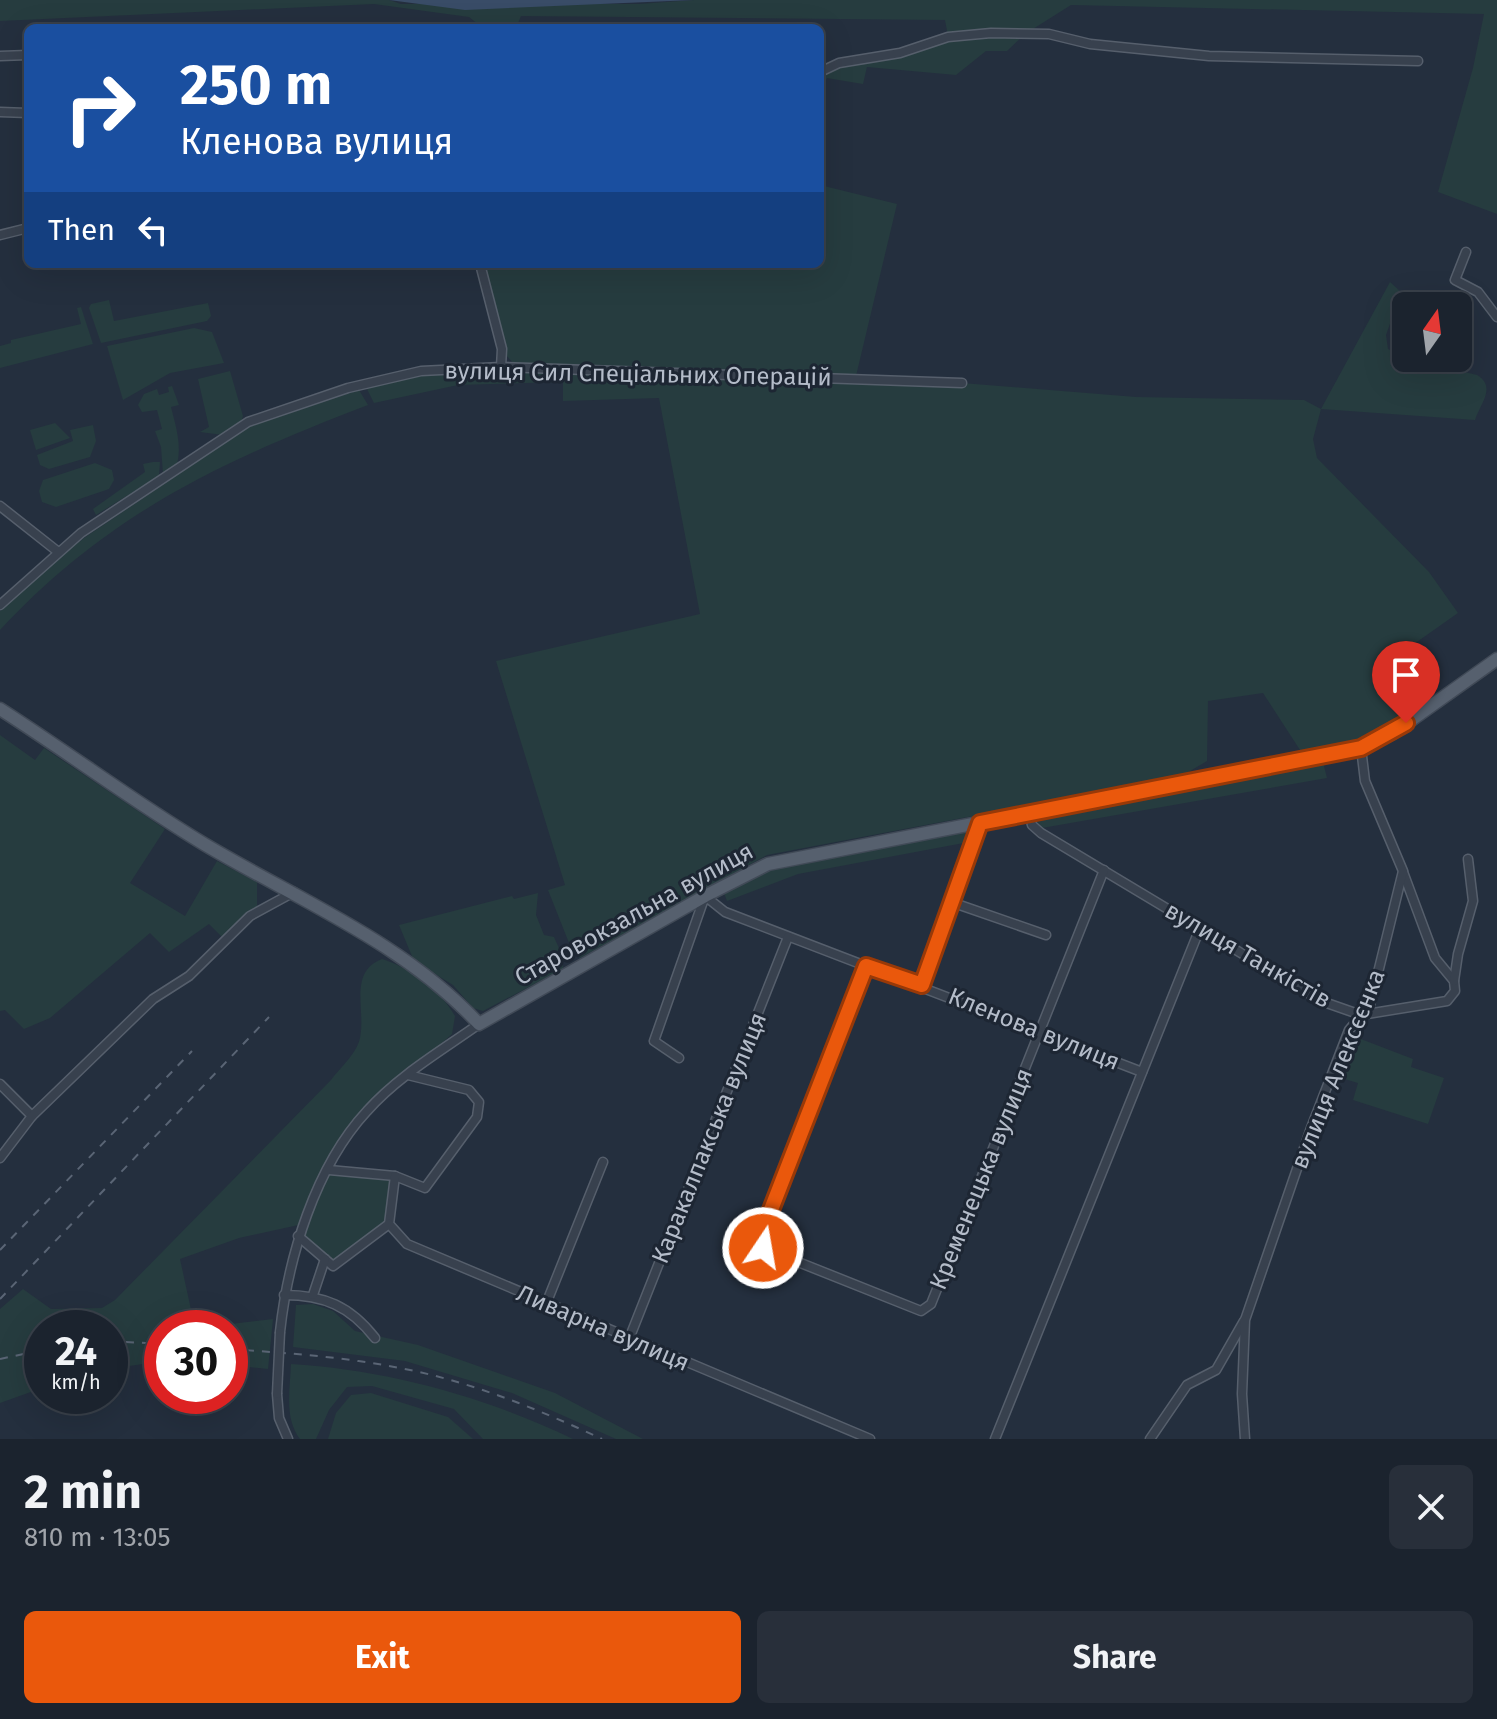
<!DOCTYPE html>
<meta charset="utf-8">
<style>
:root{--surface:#1b232e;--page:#282f3a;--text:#f1f3f6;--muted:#a0a4aa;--line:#39404a;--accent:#ea580c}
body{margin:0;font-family:"Fira Sans",sans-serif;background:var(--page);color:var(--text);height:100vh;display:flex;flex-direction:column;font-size:30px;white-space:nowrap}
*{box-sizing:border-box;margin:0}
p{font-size:26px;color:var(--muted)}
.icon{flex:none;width:44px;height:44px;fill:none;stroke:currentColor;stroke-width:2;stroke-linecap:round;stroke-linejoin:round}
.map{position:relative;height:1439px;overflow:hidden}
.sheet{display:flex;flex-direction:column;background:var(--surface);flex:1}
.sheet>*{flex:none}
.guide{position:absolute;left:24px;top:24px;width:800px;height:244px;border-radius:12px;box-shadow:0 8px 32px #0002,0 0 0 2px var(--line);background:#1a4fa0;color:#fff;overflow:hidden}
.needle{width:52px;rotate:14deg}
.buttons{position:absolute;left:1392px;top:292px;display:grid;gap:16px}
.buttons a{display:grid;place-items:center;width:80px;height:80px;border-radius:12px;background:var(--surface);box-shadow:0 8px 32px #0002,0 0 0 2px var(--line);font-size:40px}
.speed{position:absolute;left:24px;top:1310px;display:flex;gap:16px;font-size:40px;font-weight:700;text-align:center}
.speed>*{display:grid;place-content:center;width:104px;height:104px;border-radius:50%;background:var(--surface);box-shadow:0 8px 32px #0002,0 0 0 2px var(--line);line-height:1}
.speed small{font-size:20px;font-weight:400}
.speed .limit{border:12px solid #d22;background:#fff;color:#111}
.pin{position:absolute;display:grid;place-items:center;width:68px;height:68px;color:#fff;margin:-82px -34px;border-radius:50% 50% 50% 0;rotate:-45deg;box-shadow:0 0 8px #0007}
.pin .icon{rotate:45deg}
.me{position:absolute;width:88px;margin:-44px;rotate:12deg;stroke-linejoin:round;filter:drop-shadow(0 0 6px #0008)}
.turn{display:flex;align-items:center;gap:28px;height:168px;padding:0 24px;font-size:36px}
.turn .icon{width:104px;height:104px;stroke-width:2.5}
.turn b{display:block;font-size:56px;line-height:68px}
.then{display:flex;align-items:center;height:76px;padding:0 24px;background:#0003;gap:16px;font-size:30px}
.round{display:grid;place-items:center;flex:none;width:84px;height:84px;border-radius:12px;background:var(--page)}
.head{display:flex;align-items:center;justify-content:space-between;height:136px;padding:0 24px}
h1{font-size:48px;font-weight:700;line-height:60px}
.primary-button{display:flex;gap:16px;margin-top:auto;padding:16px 24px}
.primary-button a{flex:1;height:92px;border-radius:12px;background:var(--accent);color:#fff;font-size:32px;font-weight:700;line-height:92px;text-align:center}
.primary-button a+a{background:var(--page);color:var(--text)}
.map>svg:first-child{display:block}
.green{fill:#263c3f}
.water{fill:#394c67}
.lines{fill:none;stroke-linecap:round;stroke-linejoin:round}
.street-casing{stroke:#565f6c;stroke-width:11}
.primary-casing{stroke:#414a57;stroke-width:15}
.street{stroke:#38414e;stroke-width:8}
.primary{stroke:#56606e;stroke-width:12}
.rail{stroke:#5a6575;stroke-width:2;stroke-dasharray:8 8;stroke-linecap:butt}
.street-bridge-casing{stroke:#565f6c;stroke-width:11;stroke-linecap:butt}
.street-bridge{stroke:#38414e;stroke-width:8}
.route-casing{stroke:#983908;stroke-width:20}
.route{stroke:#ea580c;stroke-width:14}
.labels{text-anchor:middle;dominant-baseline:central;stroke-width:6;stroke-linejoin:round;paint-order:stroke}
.street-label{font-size:24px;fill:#b4bcc9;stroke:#1d2633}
</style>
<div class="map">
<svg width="1497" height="1439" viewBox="0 0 1497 1439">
<rect width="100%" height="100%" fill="#242f3e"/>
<g class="green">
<path d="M0,0H389L401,4H639L694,0H1497V214L1438,192L1473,68L1484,14L1071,5L1025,34L1007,51H986L956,75L867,67L863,84L827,78L820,98V72L839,63L884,56L948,36L945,20L521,16L516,28H483L469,17L374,4L0,21Z"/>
<path d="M820,185L897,204L856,376L525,366L513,363L506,355L485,271L498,267V264H820Z"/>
<path d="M1390,282L1401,292L1386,335L1388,349L1406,358L1477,375C1497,387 1480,404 1475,420L1321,409L1313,439L1317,458L1429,572L1458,613L1387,663L1417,705C1377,736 1351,749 1300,750L1263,693L1208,701L1207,761L1180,777L767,855L580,958L573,953L548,890L565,885L496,661L700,614L659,398L563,401V382L458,385L374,403L366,387L422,374L505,370L962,383L1136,397L1304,400L1321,409Z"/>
<path d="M109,300L114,321L208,303L211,316L207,321L101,343L89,308L91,304Z"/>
<path d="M81,307L93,344L0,368V346L11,343V340L81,324L77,308Z"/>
<path d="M194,328L212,332L224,363L170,373L123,400L107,346Z"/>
<path d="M230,371L243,416L241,424L223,435L200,432L209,427L198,379Z"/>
<path d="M172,386L179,405L171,407C176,427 182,445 177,465L163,474L161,447L155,431L162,429L157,410L142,412L138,405L144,394L157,389L159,395L169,392L168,387Z"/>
<path d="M359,390L368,405C222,461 109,513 0,630V611L37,575L84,538L249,427Z"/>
<path d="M55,423L70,438L36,450L30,430Z"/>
<path d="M93,425L96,441L90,457L49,469L40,465L37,455L73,441L70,430Z"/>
<path d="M153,462H160L159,476L96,515L93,509L145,472L143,464Z"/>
<path d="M95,463L112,470L114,480L109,489L56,507L42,502L39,491L43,480Z"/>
<path d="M0,735L35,760L44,748L165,829L130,883L185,916L217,861L257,882V906L222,937L209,924L169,952L150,933L50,1018L24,1029L5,1010L0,1011Z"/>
<path d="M1323,762L1327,778L1042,828L1037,821L1040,815Z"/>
<path d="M969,830L972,835L969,842L798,874L727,901L724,893L762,871Z"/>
<path d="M538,893L536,915L544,935L554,937L563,957V969L483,1011L473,1008L453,985L414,961L399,925L512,896L514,899Z"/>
<path d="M382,959C409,967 441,990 455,1016L452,1034L369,1108L329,1169L395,1176L389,1224L333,1266L298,1236L303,1224L239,1238L180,1259L195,1328H162V1361L110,1369V1328H42V1388L0,1403V1309L23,1289L51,1309L102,1308L115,1300L331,1080C340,1068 357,1053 360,1038C366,1010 348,972 382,959Z"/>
<path d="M1353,1036L1413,1059L1411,1067L1444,1078L1428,1124L1353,1100L1358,1083L1338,1077Z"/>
<path d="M313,1304L333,1311L355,1331L418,1345L555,1393L643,1439H616L512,1393L405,1361L293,1347L296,1305Z"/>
<path d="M273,1319L268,1369L230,1365V1328H197Z"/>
<path d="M291,1364C388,1370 486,1397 573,1439H483L454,1409L372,1386L347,1387L329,1410L316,1439H300C284,1418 290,1390 291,1364Z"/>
<path d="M371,1393L448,1417L473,1439H328L336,1413L351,1395Z"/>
</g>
<path class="water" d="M389,0H694L465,10Z"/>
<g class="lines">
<defs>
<g id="street">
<path d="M0,56L28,55"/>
<path d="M820,72L839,63L900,53L948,37L991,33L1049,34L1090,44L1209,56L1418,61"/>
<path d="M0,112L28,113"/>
<path d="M0,235L28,228"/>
<path d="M1466,252L1455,280L1478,292L1497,317"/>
<path d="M480,264L502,349L501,367"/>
<path d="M0,506L57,551"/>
<path d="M0,605L81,533L248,422L348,388L421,371L501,367L962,383"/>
<path d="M1029,813L1032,825L1041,833L1321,1001L1361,1015L1447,1001L1455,991L1454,981L1435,958L1403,872"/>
<path d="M951,902L1046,935"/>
<path d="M866,966L760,1238L763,1248L921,1311L931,1304L1104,870"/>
<path d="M1454,981L1458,954L1473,901L1468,859"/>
<path d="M922,985L980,823"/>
<path d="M679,1058L654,1041L705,896L725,912L1142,1072"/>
<path d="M0,1084L32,1116"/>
<path d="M0,1158L32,1116L153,999L189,976L250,916L294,892"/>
<path d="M329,1170L395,1176L425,1188L477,1117L479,1102L469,1090L408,1075"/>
<path d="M395,1176L389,1224L407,1244L870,1439"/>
<path d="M298,1236L333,1266L389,1224"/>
<path d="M284,1295C324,1295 350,1306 375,1338"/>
<path d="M313,1295L325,1259"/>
<path d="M546,1304L603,1162"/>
<path d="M280,1332C288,1258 315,1167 367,1111C398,1076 441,1051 479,1024"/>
<path d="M629,1339L788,937"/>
<path d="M277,1394L279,1418L288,1439"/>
<path d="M995,1439L1200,928"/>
<path d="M1150,1439L1187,1385L1216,1370L1244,1321"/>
<path d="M1245,1439L1242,1394L1245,1320L1311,1128L1349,1030L1370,1005L1403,871L1365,781L1361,748"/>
</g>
<path id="primary" d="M0,709C69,753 134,802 204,844C298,900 403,942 479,1024L705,896L768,864L1361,748L1393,733L1497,659"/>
</defs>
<use href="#street" class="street-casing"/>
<use href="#primary" class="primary-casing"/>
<use href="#street" class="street"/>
<use href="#primary" class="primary"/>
<g class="rail">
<path d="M0,1250L192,1051"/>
<path d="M0,1299L269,1017"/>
<path d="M110,1341L162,1344"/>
<path d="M230,1349C287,1353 344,1357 400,1368C469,1381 538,1409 602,1439"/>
<path d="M0,1359L42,1350"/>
</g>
<defs>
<path id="street-bridge" d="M277,1394L280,1332"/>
</defs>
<use href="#street-bridge" class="street-bridge-casing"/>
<use href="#street-bridge" class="street-bridge"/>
</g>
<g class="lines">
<defs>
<path id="route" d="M763,1248L760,1238L866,966L922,985L980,823L1361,748L1406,723"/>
</defs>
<use href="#route" class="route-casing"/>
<use href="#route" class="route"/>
</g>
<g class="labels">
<g class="street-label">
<text transform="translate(638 374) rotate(1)">вулиця Сил Спеціальних Операцій</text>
<text transform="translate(634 914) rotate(-29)">Старовокзальна вулиця</text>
<text transform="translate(1248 955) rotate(30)">вулиця Танкістів</text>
<text transform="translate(1034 1029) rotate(22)">Кленова вулиця</text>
<text transform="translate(1338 1069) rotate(-68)">вулиця Алексєєнка</text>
<text transform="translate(709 1138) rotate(-68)">Каракалпакська вулиця</text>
<text transform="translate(981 1179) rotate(-68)">Кременецька вулиця</text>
<text transform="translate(603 1328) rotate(23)">Ливарна вулиця</text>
</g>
</g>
</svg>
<div class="buttons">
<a><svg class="needle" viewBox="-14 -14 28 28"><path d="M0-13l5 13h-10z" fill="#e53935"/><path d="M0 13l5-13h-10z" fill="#a0a4aa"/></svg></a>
</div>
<div class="speed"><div>24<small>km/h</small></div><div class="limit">30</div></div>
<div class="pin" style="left:1406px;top:723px;background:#d93025"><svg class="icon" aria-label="arrive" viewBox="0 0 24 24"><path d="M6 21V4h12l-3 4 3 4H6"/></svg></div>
<svg class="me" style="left:763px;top:1248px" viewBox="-20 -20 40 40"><circle r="17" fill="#ea580c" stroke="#fff" stroke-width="3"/><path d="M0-11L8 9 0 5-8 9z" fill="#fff"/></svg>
<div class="guide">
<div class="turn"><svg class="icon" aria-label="right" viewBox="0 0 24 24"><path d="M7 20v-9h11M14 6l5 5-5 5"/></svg><div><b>250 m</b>Кленова вулиця</div></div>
<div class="then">Then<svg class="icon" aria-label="left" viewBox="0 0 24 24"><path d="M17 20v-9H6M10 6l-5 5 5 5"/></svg></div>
</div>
</div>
<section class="sheet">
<div class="head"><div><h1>2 min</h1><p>810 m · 13:05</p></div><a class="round"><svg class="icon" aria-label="close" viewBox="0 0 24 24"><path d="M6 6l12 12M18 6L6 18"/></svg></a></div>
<div class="primary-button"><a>Exit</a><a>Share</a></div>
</section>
